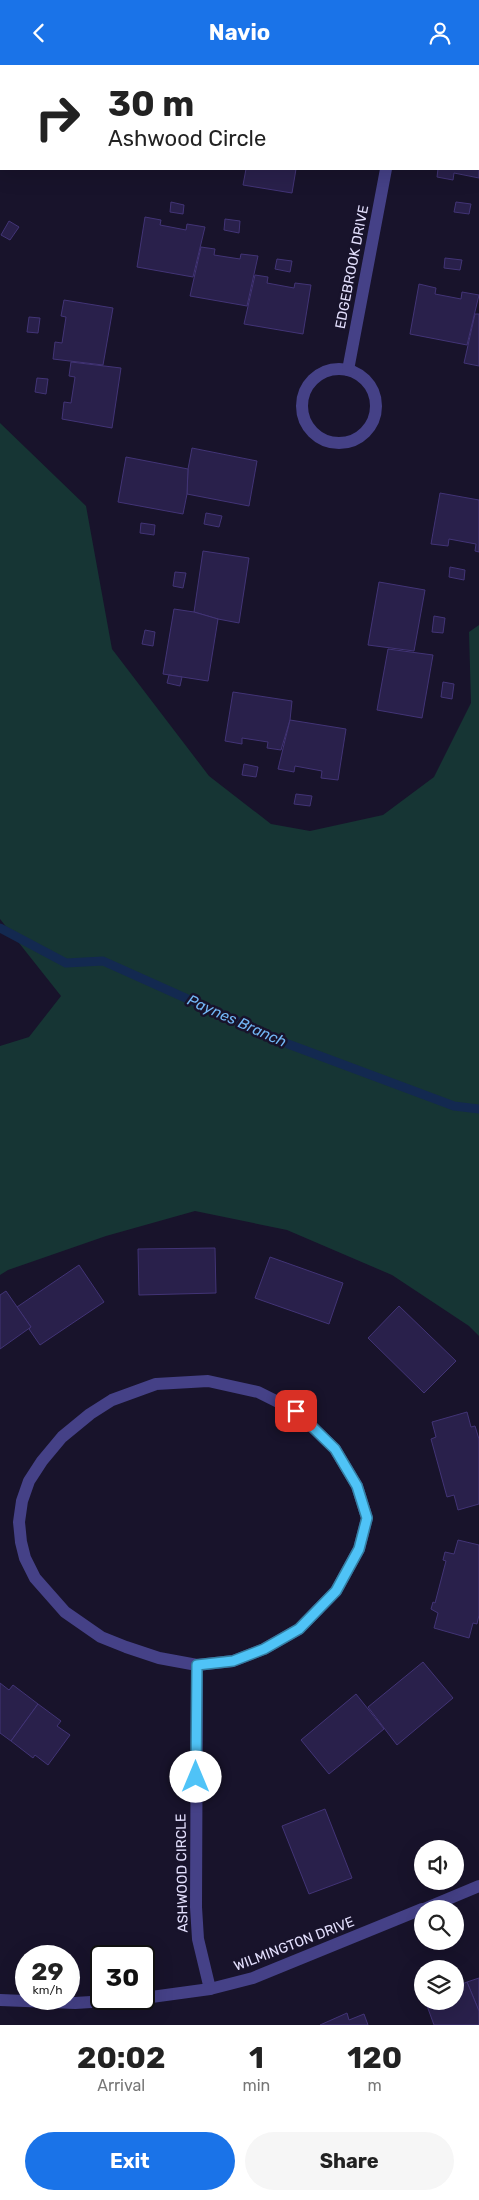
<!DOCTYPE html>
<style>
:root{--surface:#fff;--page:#f6f6f6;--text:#222;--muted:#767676;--accent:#1a73e8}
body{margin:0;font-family:Rubik,sans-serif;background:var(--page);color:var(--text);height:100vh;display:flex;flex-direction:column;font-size:19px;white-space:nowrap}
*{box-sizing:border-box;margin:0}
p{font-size:16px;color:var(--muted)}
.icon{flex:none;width:28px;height:28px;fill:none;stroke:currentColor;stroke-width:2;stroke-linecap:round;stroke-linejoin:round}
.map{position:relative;height:1960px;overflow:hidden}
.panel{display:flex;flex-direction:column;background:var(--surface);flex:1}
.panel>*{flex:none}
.banner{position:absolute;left:0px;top:0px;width:480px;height:105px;box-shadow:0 5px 20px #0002;background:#fff;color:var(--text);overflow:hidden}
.fabs{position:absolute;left:414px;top:1775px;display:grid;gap:10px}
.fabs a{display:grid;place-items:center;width:50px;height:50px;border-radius:50%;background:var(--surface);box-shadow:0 5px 20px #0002;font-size:25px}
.speed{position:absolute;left:15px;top:1880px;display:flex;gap:10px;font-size:25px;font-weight:700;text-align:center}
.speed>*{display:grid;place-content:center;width:65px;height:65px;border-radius:50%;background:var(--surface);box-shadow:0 5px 20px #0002;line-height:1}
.speed small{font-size:12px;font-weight:400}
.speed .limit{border:2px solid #111;border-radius:8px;background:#fff;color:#111}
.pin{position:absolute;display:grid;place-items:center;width:42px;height:42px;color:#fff;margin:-21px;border-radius:10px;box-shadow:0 2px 8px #0006}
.me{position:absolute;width:55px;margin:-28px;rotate:0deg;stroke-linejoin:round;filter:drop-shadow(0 0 4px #0008)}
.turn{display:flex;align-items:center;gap:18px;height:105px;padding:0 25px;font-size:22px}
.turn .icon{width:65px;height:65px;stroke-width:2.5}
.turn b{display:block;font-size:35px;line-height:42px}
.eta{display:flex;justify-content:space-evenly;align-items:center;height:85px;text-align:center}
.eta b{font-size:30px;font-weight:700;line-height:35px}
.button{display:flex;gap:10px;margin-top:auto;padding:10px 25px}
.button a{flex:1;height:58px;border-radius:30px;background:var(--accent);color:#fff;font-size:20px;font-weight:700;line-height:58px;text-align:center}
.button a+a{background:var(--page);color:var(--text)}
header{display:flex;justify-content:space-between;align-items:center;height:65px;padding:0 25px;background:var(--accent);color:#fff;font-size:22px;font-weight:700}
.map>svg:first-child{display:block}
.green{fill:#163534}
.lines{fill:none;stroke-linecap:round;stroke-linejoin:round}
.stream{stroke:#132950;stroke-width:9}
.building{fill:#29204b;stroke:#423476}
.minor{stroke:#454187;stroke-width:12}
.route-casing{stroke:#337fa1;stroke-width:12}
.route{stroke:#4fc3f7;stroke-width:9}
.labels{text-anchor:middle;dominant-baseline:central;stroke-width:5;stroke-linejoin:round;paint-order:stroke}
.street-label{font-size:14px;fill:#e3dffd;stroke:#18132b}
.water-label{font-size:15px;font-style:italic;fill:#73b8f7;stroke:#18132b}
</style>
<header><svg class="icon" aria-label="back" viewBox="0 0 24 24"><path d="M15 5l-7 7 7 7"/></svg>Navio<svg class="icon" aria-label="person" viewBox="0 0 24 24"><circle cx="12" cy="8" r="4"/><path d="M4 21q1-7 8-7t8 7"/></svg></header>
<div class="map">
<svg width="479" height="1960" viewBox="0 0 479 1960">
<rect width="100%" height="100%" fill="#18132b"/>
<path class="green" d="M0,358L86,441L112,584L209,711L271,759L310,766L383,750L434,712L471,638L469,567L479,560V1271L469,1261L392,1210L287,1165L195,1146L106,1171L8,1205L0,1210V981L29,972L61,931L0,854Z"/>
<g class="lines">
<path class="stream" d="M0,863L66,898L103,896L288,979L454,1041L479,1044"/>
</g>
<g class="building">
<path d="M479,68V113L454,108L453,115L437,112L438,104H479Z"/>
<path d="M246,104H296L292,128L243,120Z"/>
<path d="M171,137L184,140L183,149L170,147Z"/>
<path d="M456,137L471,139L469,149L454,147Z"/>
<path d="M145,152L161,155L160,160L186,165L187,159L205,162L193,212L137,202Z"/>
<path d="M225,154L240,156L239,168L224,165Z"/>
<path d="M9,156L19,162L10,175L1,170Z"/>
<path d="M201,182L215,184L214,190L240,194L241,189L258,191L247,241L190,231Z"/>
<path d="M445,193L462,195L460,205L444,203Z"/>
<path d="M277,194L292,196L290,207L275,204Z"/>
<path d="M255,210L268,212L267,218L294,223L295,218L311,220L303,269L244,259Z"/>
<path d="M419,219L436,223L435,229L461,234L462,227L479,230L467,280L410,269Z"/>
<path d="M64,235L113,243L103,300L53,294L55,277L62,278L66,252L61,251Z"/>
<path d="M475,249H479V301L464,298Z"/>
<path d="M29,252L40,253L38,268L27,267Z"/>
<path d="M71,297L121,303L112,363L62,354L64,337L71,338L75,312L69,311Z"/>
<path d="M37,313L48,314L46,329L35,327Z"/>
<path d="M192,383L257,396L249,441L187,429L188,404Z"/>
<path d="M126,392L188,404L187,429L183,449L118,437Z"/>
<path d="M440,428L479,435V487L475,486L476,479L449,474L448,481L431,479Z"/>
<path d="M206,448L222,451L219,462L204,459Z"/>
<path d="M141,458L155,460L154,470L140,468Z"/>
<path d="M203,486L249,493L239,558L218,554L194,547Z"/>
<path d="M450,502L465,505L464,515L449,512Z"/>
<path d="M175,507L186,508L183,523L173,521Z"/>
<path d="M379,517L425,525L414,586L368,580Z"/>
<path d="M174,544L194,547L218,554L208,616L163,609Z"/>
<path d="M434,551L445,553L443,568L432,567Z"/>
<path d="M145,565L155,567L153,581L142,579Z"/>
<path d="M388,584L433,590L422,653L377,645Z"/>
<path d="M169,610L182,612L180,621L167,618Z"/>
<path d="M443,617L454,619L452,634L441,632Z"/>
<path d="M233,627L292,636L290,655L281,685L267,683L268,677L242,673V679L225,676Z"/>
<path d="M290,655L346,664L338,715L321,713L322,706L295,701L294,707L278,704Z"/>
<path d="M244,699L258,702L256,712L242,710Z"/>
<path d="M296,729L312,731L310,741L294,739Z"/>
<path d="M215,1183L216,1228L139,1230L138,1184Z"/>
<path d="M270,1192L343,1218L329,1259L255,1233Z"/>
<path d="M79,1200L104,1237L40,1280L29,1264L31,1262L17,1242Z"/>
<path d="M6,1226L31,1262L0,1284V1230Z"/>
<path d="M399,1241L456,1296L424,1328L368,1273Z"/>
<path d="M467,1347L471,1362L475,1361L479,1374V1439L458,1445L454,1430L447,1432L431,1374L436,1372L432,1357Z"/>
<path d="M458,1475L479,1480V1550L477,1559L473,1558L469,1573L434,1563L438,1548L431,1544L433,1537L435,1538L446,1496L443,1495L445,1487L454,1489Z"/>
<path d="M423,1597L453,1633L397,1680L368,1642Z"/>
<path d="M0,1618L9,1625L13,1620L38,1639L11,1676L0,1668Z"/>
<path d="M356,1629L384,1664L329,1709L301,1675Z"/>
<path d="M38,1639L61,1656L57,1661L70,1670L48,1700L35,1690L33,1693L11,1676Z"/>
<path d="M325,1744L352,1813L309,1829L282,1761Z"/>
<path d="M125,1882V1891H105L104,1883Z"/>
<path d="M479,1913V1946L467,1917Z"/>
<path d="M467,1917L479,1946V1960H434L426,1938L455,1936V1922Z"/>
<path d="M347,1948L349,1955L364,1949L368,1960H320Z"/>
</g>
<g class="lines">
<g class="minor">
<path d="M405,1L406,0"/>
<circle cx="339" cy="341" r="37"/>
<path d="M348,305L386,104"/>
<path d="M208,1316L258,1327L296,1346L335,1384L357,1421L367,1453L359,1484L336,1526L299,1564L264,1584L233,1596L197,1600L159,1593L126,1582L101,1572L65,1547L35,1513L25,1493L21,1477L19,1457L22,1436L29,1416L42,1396L62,1372L90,1349L112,1335L156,1319Z"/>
<path d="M197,1600L196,1842L198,1874L210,1924"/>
<path d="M424,1844L479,1821"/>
<path d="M144,1933L210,1924L253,1913L422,1844"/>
<path d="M0,1935L75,1938L139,1934"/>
</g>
</g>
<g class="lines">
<defs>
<path id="route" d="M196,1712L197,1600L233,1596L264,1584L299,1564L336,1526L359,1484L367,1453L357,1421L335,1384L296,1346"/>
</defs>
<use href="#route" class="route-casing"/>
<use href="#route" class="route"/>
</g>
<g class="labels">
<g class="street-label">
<text transform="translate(352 202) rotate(-79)">EDGEBROOK DRIVE</text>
<text transform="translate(182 1808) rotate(-91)">ASHWOOD CIRCLE</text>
<text transform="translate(294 1879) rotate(-21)">WILMINGTON DRIVE</text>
</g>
<g class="water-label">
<text transform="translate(237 956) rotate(24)">Paynes Branch</text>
</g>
</g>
</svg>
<div class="fabs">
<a><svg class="icon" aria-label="sound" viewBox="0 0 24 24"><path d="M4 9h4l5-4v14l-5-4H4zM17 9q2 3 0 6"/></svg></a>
<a><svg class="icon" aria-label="search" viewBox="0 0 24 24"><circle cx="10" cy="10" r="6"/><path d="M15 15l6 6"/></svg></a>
<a><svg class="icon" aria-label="layers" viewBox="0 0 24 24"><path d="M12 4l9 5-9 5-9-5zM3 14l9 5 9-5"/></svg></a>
</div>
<div class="speed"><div>29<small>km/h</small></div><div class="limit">30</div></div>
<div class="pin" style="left:296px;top:1346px;background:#d93025"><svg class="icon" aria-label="arrive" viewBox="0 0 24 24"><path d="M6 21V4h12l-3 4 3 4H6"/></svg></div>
<svg class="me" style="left:196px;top:1712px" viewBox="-20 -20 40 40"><circle r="19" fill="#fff"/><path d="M0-13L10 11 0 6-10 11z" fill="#4fc3f7"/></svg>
<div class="banner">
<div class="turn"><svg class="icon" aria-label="right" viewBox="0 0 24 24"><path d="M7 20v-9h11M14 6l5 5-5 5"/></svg><div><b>30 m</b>Ashwood Circle</div></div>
</div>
</div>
<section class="panel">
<div class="eta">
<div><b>20:02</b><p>Arrival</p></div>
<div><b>1</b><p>min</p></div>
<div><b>120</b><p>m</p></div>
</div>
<div class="button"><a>Exit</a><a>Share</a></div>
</section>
